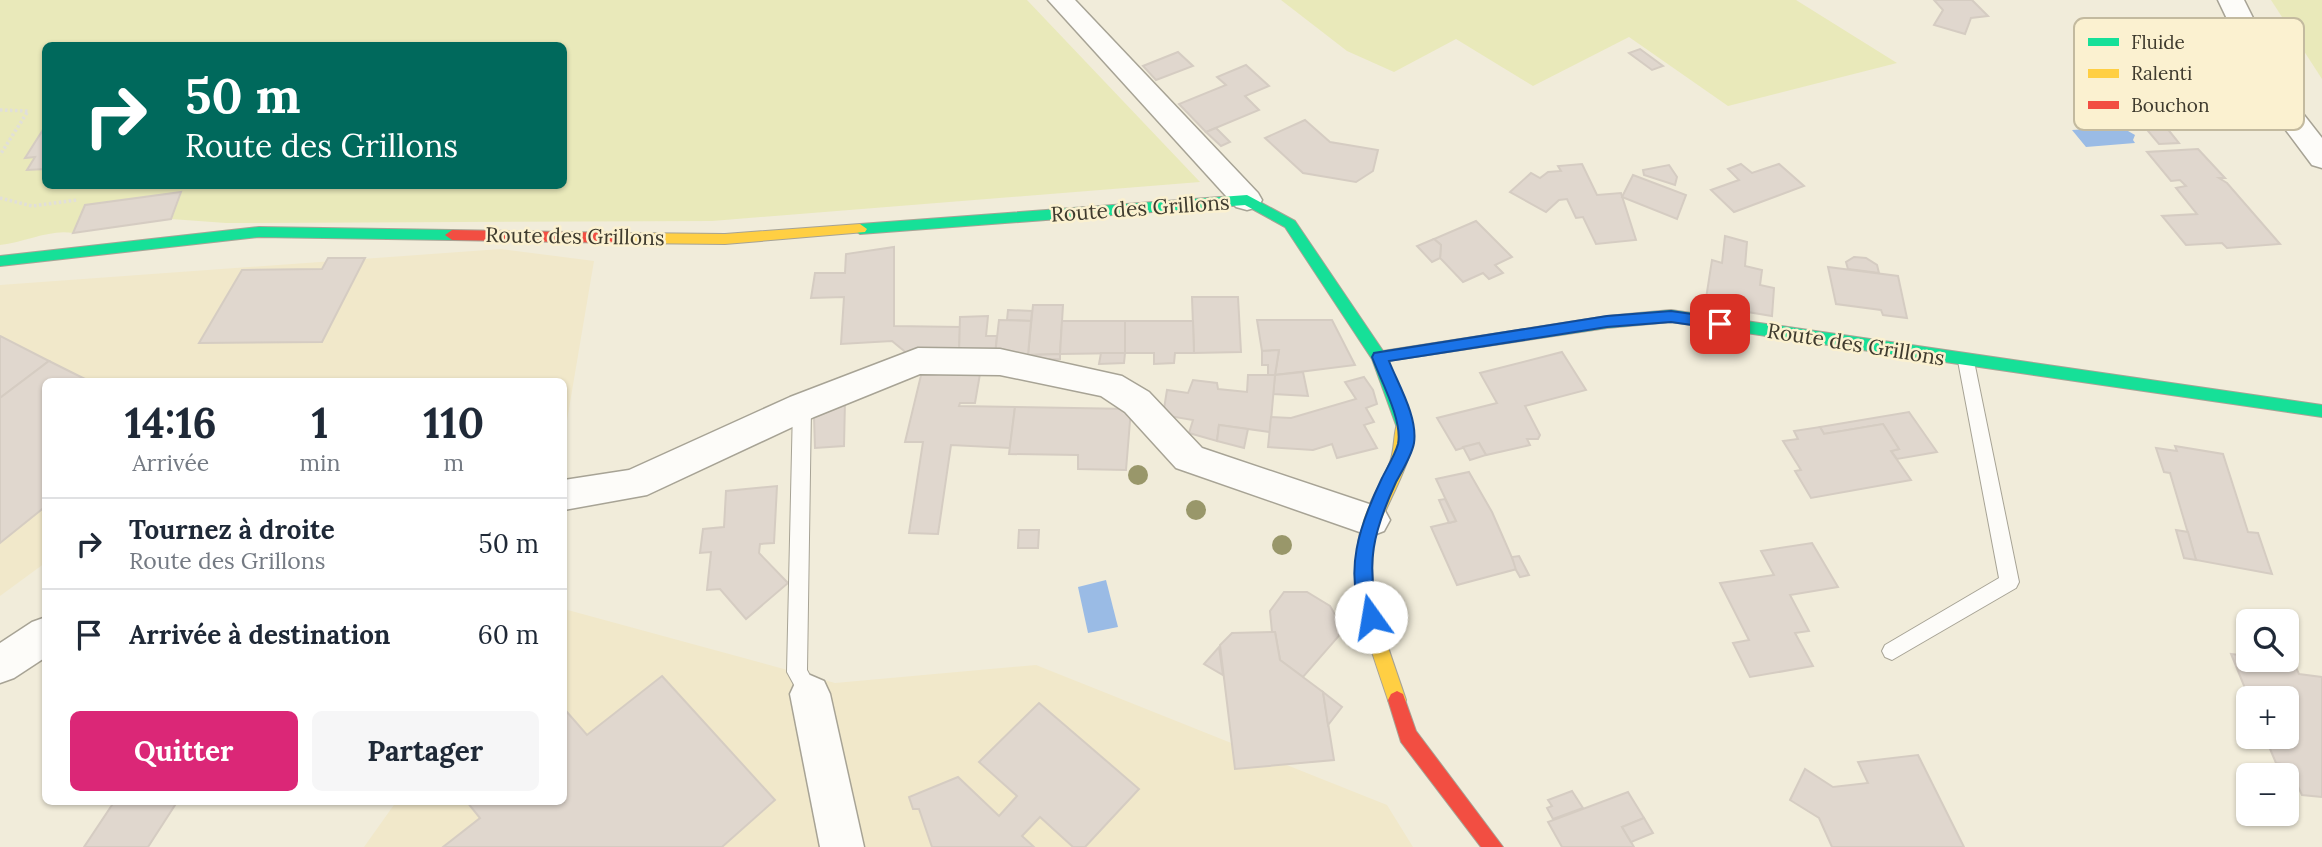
<!DOCTYPE html>
<html lang="fr">
<meta charset="utf-8">
<style>
:root{--surface:#fff;--page:#f6f6f7;--text:#1f2937;--muted:#747a83;--line:#e0e1e3;--accent:#db2777}
body{margin:0;font-family:Lora,serif;background:var(--page);color:var(--text);height:100vh;display:flex;flex-direction:column;font-size:26px;white-space:nowrap}
*{box-sizing:border-box;margin:0}
p{font-size:23px;color:var(--muted)}
.icon{flex:none;width:38px;height:38px;fill:none;stroke:currentColor;stroke-width:2;stroke-linecap:round;stroke-linejoin:round}
.map{position:relative;flex:1;overflow:hidden}
.panel{position:absolute;left:42px;top:378px;width:525px;height:427px;display:flex;flex-direction:column;background:var(--surface);border-radius:10px;box-shadow:0 2px 5px #0004}
.panel>*{flex:none}
.banner{position:absolute;left:42px;top:42px;width:525px;height:147px;border-radius:10px;box-shadow:0 2px 5px #0004;background:#00695c;color:#fff;overflow:hidden}
.fabs{position:absolute;left:2236px;top:609px;display:grid;gap:14px}
.fabs a{display:grid;place-items:center;width:63px;height:63px;border-radius:10px;background:var(--surface);box-shadow:0 2px 5px #0004;font-size:35px}
.pin{position:absolute;display:grid;place-items:center;width:60px;height:60px;color:#fff;margin:-30px;border-radius:14px;box-shadow:0 4px 10px #0006}
.me{position:absolute;width:77px;margin:-38px;rotate:347deg;stroke-linejoin:round;filter:drop-shadow(0 0 5px #0008)}
.turn{display:flex;align-items:center;gap:24px;height:147px;padding:0 28px;font-size:32px}
.turn .icon{width:91px;height:91px;stroke-width:2.5}
.turn b{display:block;font-size:49px;line-height:60px}
.eta{display:flex;justify-content:space-evenly;align-items:center;height:119px;text-align:center}
.eta b{font-size:42px;font-weight:700;line-height:49px}
.cta{display:flex;gap:14px;margin-top:auto;padding:14px 28px}
.cta a{flex:1;height:80px;border-radius:10px;background:var(--accent);color:#fff;font-size:28px;font-weight:700;line-height:80px;text-align:center}
.cta a+a{background:var(--page);color:var(--text)}
ul{padding:0;list-style:none}
li{display:flex;align-items:center;gap:21px;height:91px;padding:0 28px;border-top:2px solid var(--line)}
li div{flex:1}
li b{display:block;font-size:26px}
li em{font-style:normal}
.map>svg:first-child{display:block}
.built{fill:#f1e8ca}
.green{fill:#e9e9ba;fill-rule:evenodd}
.water{fill:#9abbe5}
.building{fill:#e0d7ce;stroke:#d5ccc2;stroke-width:2}
.lines{fill:none;stroke-linecap:round;stroke-linejoin:round}
.lane-casing{stroke:#a7a395;stroke-width:2}
.street-casing{stroke:#a7a395;stroke-width:3}
.fast-casing{stroke:#a7a395;stroke-width:2}
.slow-casing{stroke:#a7a395;stroke-width:2}
.jam-casing{stroke:#a7a395;stroke-width:2}
.path{stroke:#e1dfd9;stroke-width:3.5;stroke-dasharray:2.5 2.5;stroke-linecap:butt}
.lane{fill:#fdfcf9;fill-rule:evenodd}
.street{fill:#fdfcf9;fill-rule:evenodd}
.fast{fill:#16e098;fill-rule:evenodd}
.slow{fill:#ffcf43;fill-rule:evenodd}
.jam{fill:#f24e42;fill-rule:evenodd}
.tree{fill:#99976a}
.route{fill:#1a73e8;stroke:#114b97;stroke-width:2}
.labels{text-anchor:middle;dominant-baseline:central;stroke-width:5;stroke-linejoin:round;paint-order:stroke}
.street-label{font-size:21px;fill:#3f3b2e;stroke:#fbf1d0}
.key{fill:#fbf1d0;stroke:#c3ba9f;stroke-width:2}
.key-label{font-size:19px;fill:#3f3b2e}
</style>
<div class="map">
<svg width="2322" height="847" viewBox="0 0 2322 847">
<rect width="100%" height="100%" fill="#f1ecda"/>
<g class="built">
<path d="M501,249L594,261L564,438V382H46L45,563L0,596V285Z"/>
<path d="M564,609L835,683L1036,665L1387,805L1413,847H364L396,802H564Z"/>
</g>
<g class="green">
<path d="M0,0H1027L1200,182L712,221L226,223L171,219L73,233C50,229 26,242 0,245ZM46,46H564V186H46Z"/>
<path d="M1281,0H1796L1897,63L1728,106L1629,37L1533,86L1456,39L1394,72L1347,51Z"/>
<path d="M2271,0H2322V79Z"/>
</g>
<g class="water">
<path d="M2121,127L2135,135L2133,140L2135,143L2086,147L2072,130Z"/>
<path d="M1106,580L1118,627L1088,633L1078,587Z"/>
</g>
<g class="building">
<path d="M1934,0H1972L1988,16L1971,18L1965,34L1934,25L1943,10Z"/>
<path d="M1640,49L1663,66L1652,70L1629,53Z"/>
<path d="M1178,52L1193,66L1156,80L1143,66Z"/>
<path d="M1246,65L1269,86L1245,96L1259,110L1206,132L1179,104L1226,85L1217,77Z"/>
<path d="M1305,120L1330,142L1378,150L1373,171L1356,182L1303,173L1265,138Z"/>
<path d="M2162,122L2179,143L2159,144L2143,125Z"/>
<path d="M46,125V169L27,170L35,157L25,158Z"/>
<path d="M1216,128L1230,142L1221,146L1206,132Z"/>
<path d="M2198,149L2225,178H2219L2227,183L2280,244L2227,248L2222,243L2186,245L2162,216L2197,214L2176,188L2186,186L2180,180L2171,181L2147,152Z"/>
<path d="M1582,164L1597,195L1621,193L1636,240L1596,244L1583,217L1576,218L1567,199L1559,200L1546,212L1510,192L1531,173L1540,178L1548,172L1561,171L1558,166Z"/>
<path d="M1741,164L1752,173L1779,164L1804,186L1734,212L1711,190L1739,180L1728,169Z"/>
<path d="M1669,165L1677,177L1675,185L1644,175L1643,170Z"/>
<path d="M1633,175L1686,195L1677,219L1622,197Z"/>
<path d="M181,192L171,219L73,233L85,205Z"/>
<path d="M1476,221L1512,257L1495,265L1503,273L1489,279L1483,273L1463,282L1440,258L1441,245L1434,239Z"/>
<path d="M1725,236L1747,242L1745,266L1762,270L1760,285L1774,288L1772,316L1705,305L1712,260L1722,263Z"/>
<path d="M1434,239L1441,245L1440,258L1432,262L1417,246Z"/>
<path d="M894,247V326L960,327L959,355H909L892,341L841,344L844,297L811,298L815,273H845L846,254Z"/>
<path d="M1854,257L1866,258L1877,265L1879,273L1848,269L1846,262Z"/>
<path d="M328,258H365L322,342L199,343L242,270L322,269Z"/>
<path d="M1828,267L1898,276L1907,318L1883,315L1881,310L1836,304Z"/>
<path d="M1192,297H1238L1241,352L1194,353Z"/>
<path d="M1033,305H1063L1060,354L1028,355Z"/>
<path d="M1008,310L1032,311L1031,321L1007,320Z"/>
<path d="M988,316L986,336H997L995,355H959L960,317Z"/>
<path d="M999,320L1031,321L1028,355H995Z"/>
<path d="M1257,320H1332L1355,365L1275,375L1279,350L1262,351Z"/>
<path d="M1062,321H1125V353L1060,354Z"/>
<path d="M1125,321H1193L1194,353H1175L1174,363L1154,364V353H1125Z"/>
<path d="M0,336L49,361L0,398Z"/>
<path d="M1279,350L1275,375H1268V365H1262V351Z"/>
<path d="M1562,352L1586,390L1525,406L1540,435L1538,439H1527L1530,445L1486,455L1479,443L1456,450L1437,418L1497,403L1480,373Z"/>
<path d="M1101,353H1125L1124,363L1099,364Z"/>
<path d="M1060,354V359L1028,360V355Z"/>
<path d="M49,361L91,382H46V506L0,543V398Z"/>
<path d="M923,367L981,368L975,403H960L959,406L1015,407L1010,448L951,445L938,534L909,533L923,442H905Z"/>
<path d="M1303,372L1308,396L1273,394L1275,375Z"/>
<path d="M1248,375H1275L1270,432L1219,425L1217,441L1189,433L1193,420L1163,415L1167,390L1188,393L1193,380L1217,383L1218,389L1247,392Z"/>
<path d="M1364,377L1373,390L1377,404L1366,408L1374,422L1364,425L1377,448L1337,458L1332,444L1313,450L1268,447L1271,417L1291,418L1356,399L1345,382Z"/>
<path d="M845,400L844,446L815,448L814,416Z"/>
<path d="M1015,407L1131,409L1126,470L1078,469V455L1009,454Z"/>
<path d="M1909,412L1937,452L1897,459L1891,451L1899,449L1883,424L1824,434L1820,427Z"/>
<path d="M1883,424L1899,449L1891,451L1911,480L1811,498L1795,471L1801,470L1783,441L1798,439L1794,431L1820,427L1824,434Z"/>
<path d="M1219,425L1248,429L1244,448L1217,441Z"/>
<path d="M1479,443L1486,455L1470,460L1463,447Z"/>
<path d="M2175,446L2223,454L2248,532L2258,533L2272,574L2196,560L2170,473L2164,472L2156,448L2177,451Z"/>
<path d="M1469,472L1492,512L1517,569L1457,585L1431,527L1456,521L1436,479Z"/>
<path d="M777,486L774,543L760,544L759,553L788,583L746,619L720,589L707,590L711,552L700,553L703,529L724,527L726,491Z"/>
<path d="M1445,499L1456,521L1449,523L1439,500Z"/>
<path d="M1019,530H1039L1038,548H1018Z"/>
<path d="M2176,530L2188,532L2196,560L2184,558Z"/>
<path d="M1812,543L1838,587L1790,595L1809,631L1795,633L1813,666L1750,677L1733,643L1749,640L1720,583L1774,575L1761,551Z"/>
<path d="M1519,556L1529,575L1520,577L1516,570L1512,557Z"/>
<path d="M1284,592H1307L1330,606L1344,630L1303,677L1280,660L1275,632H1272L1270,611Z"/>
<path d="M1275,632L1280,660L1323,692L1334,760L1235,769L1220,645L1232,633Z"/>
<path d="M1219,647L1223,675L1204,664Z"/>
<path d="M2231,654L2249,656V660L2293,661L2299,674L2322,677V797L2302,795L2288,765L2276,763L2265,737H2287V698H2249Z"/>
<path d="M662,676L775,800L722,847H443L480,818L467,802H564V715L567,712L587,735Z"/>
<path d="M1323,692L1342,707L1328,725Z"/>
<path d="M1039,703L1139,789L1085,847H1073L1040,817L1022,836L1034,847H932L919,809H913L909,797L958,777L999,816L1017,796L979,762Z"/>
<path d="M1918,755L1964,847H1832L1819,818L1790,800L1805,769L1833,787L1868,783L1858,762Z"/>
<path d="M1572,791L1583,808L1553,819L1547,808L1552,806L1548,800Z"/>
<path d="M1628,792L1644,818L1622,827L1634,847H1562L1548,822Z"/>
<path d="M114,802H177L148,847H84Z"/>
<path d="M1644,818L1653,833L1631,842L1622,827Z"/>
</g>
<g class="lines">
<defs>
<g id="lane">
<path d="M1966,355L1972,356L1974,361L2019,582L2016,588L1892,660L1885,657L1882,651L1885,645L1999,578L1958,361L1960,356Z"/>
<path d="M802,400L808,402L811,407L807,670L820,694L817,701L810,703L803,701L787,672L793,407L796,402Z"/>
</g>
<g id="street">
<path d="M1048,0H1075L1258,193L1262,200L1258,207L1247,210L1236,207Z"/>
<path d="M2218,0H2244L2297,106L2322,138V168L2312,165L2270,109Z"/>
<path d="M918,348L1000,349L1122,376L1149,392L1202,448L1384,509L1390,520L1384,531L1371,536L1176,468L1125,412L1101,396L1000,375L920,374L814,417L647,495L564,510V480L629,470L790,397Z"/>
<path d="M46,617V657L14,678L0,683V643L32,622Z"/>
<path d="M810,675L824,681L830,694L864,847H820L790,694L796,681Z"/>
</g>
<g id="fast">
<path d="M1247,195L1295,221L1383,351L1607,316L1671,310L2322,405V417L1671,322L1607,328L1388,361L1412,425L1410,429H1398L1396,425L1372,359L1285,227L1245,205L860,234L853,229L860,224Z"/>
<path d="M259,227L452,230L459,235L452,240L259,237L0,266V256Z"/>
</g>
<g id="slow">
<path d="M860,224L867,229L865,232L725,244L628,243L621,238L628,233L725,234Z"/>
<path d="M1404,419L1410,421C1424,451 1380,509 1374,543C1365,596 1390,650 1406,700L1403,706L1397,709L1391,706L1388,700C1369,642 1344,583 1363,521C1369,501 1382,483 1390,462C1395,449 1393,433 1398,421Z"/>
</g>
<g id="jam">
<path d="M452,230L628,233L635,238L628,243L452,240L445,235Z"/>
<path d="M1397,691L1403,694L1416,731L1503,847H1481L1401,742L1388,700L1391,694Z"/>
</g>
</defs>
<use href="#lane" class="lane-casing"/>
<use href="#street" class="street-casing"/>
<use href="#fast" class="fast-casing"/>
<use href="#slow" class="slow-casing"/>
<use href="#jam" class="jam-casing"/>
<g class="path">
<path d="M0,110L28,111L0,155"/>
<path d="M0,198L32,206L77,200"/>
</g>
<use href="#lane" class="lane"/>
<use href="#street" class="street"/>
<use href="#fast" class="fast"/>
<use href="#slow" class="slow"/>
<use href="#jam" class="jam"/>
</g>
<g class="tree">
<circle cx="1138" cy="475" r="10"/>
<circle cx="1196" cy="510" r="10"/>
<circle cx="1282" cy="545" r="10"/>
</g>
<path class="route" d="M1671,311L1720,318L1727,324L1720,329L1671,322L1607,327L1389,361C1398,384 1418,417 1414,443C1412,455 1402,471 1396,482C1374,530 1364,565 1380,617L1378,622L1371,625L1365,622C1342,573 1360,524 1382,478C1387,468 1395,455 1398,444C1403,420 1380,379 1372,357L1374,353L1607,316Z"/>
<g class="labels">
<g class="street-label">
<text transform="translate(1140 208) rotate(-4)">Route des Grillons</text>
<text transform="translate(575 236) rotate(1)">Route des Grillons</text>
<text transform="translate(1856 344) rotate(9)">Route des Grillons</text>
</g>
</g>
<rect x="2074" y="18" width="230" height="112" rx="10" class="key"/>
<rect x="2088" y="38" width="31" height="8" fill="#16e098"/>
<rect x="2088" y="69" width="31" height="9" fill="#ffcf43"/>
<rect x="2088" y="101" width="31" height="8" fill="#f24e42"/>
<g class="key-label">
<text x="2131" y="49">Fluide</text>
<text x="2131" y="80">Ralenti</text>
<text x="2131" y="112">Bouchon</text>
</g>
</svg>
<div class="fabs">
<a><svg class="icon" aria-label="search" viewBox="0 0 24 24"><circle cx="10" cy="10" r="6"/><path d="M15 15l6 6"/></svg></a>
<a>+</a>
<a>−</a>
</div>
<div class="pin" style="left:1720px;top:324px;background:#d93025"><svg class="icon" aria-label="arrive" viewBox="0 0 24 24"><path d="M6 21V4h12l-3 4 3 4H6"/></svg></div>
<svg class="me" style="left:1371px;top:617px" viewBox="-20 -20 40 40"><circle r="19" fill="#fff"/><path d="M0-13L10 11 0 6-10 11z" fill="#1a73e8"/></svg>
<div class="banner">
<div class="turn"><svg class="icon" aria-label="right" viewBox="0 0 24 24"><path d="M7 20v-9h11M14 6l5 5-5 5"/></svg><div><b>50 m</b>Route des Grillons</div></div>
</div>
<section class="panel">
<div class="eta">
<div><b>14:16</b><p>Arrivée</p></div>
<div><b>1</b><p>min</p></div>
<div><b>110</b><p>m</p></div>
</div>
<ul>
<li><svg class="icon" aria-label="right" viewBox="0 0 24 24"><path d="M7 20v-9h11M14 6l5 5-5 5"/></svg><div><b>Tournez à droite</b><p>Route des Grillons</p></div><em>50 m</em></li>
<li><svg class="icon" aria-label="arrive" viewBox="0 0 24 24"><path d="M6 21V4h12l-3 4 3 4H6"/></svg><div><b>Arrivée à destination</b></div><em>60 m</em></li>
</ul>
<div class="cta"><a>Quitter</a><a>Partager</a></div>
</section>
</div>
